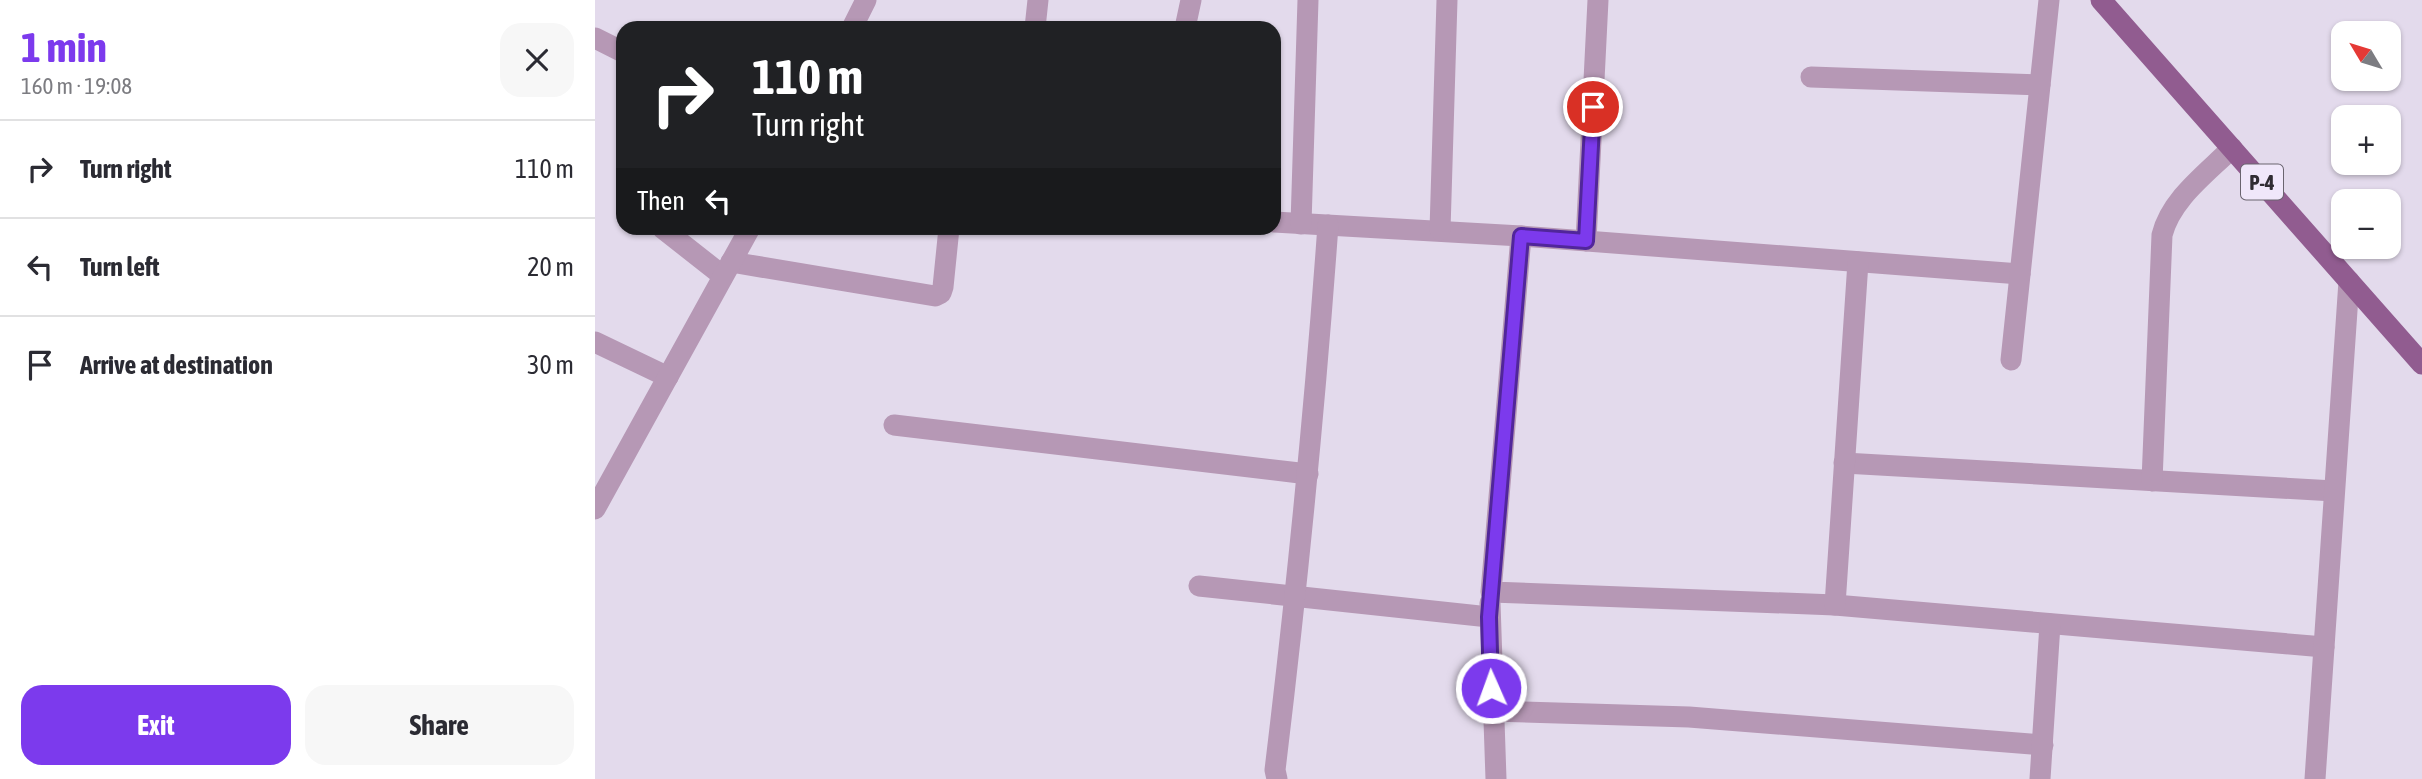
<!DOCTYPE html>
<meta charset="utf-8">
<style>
:root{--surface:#fff;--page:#f7f7f7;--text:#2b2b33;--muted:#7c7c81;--line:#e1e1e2;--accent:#7c3aed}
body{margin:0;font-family:"Asap Condensed",sans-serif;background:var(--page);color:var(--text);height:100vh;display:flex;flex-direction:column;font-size:26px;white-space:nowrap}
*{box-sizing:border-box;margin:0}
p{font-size:23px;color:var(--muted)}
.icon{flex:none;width:38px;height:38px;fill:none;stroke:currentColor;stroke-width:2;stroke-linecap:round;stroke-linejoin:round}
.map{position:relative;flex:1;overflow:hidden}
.side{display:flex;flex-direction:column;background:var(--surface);width:595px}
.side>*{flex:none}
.banner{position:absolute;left:21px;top:21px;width:665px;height:214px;border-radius:21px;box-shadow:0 2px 5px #0004;background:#202124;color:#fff;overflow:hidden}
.needle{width:46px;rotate:308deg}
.buttons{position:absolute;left:1736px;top:21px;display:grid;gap:14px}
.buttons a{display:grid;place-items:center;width:70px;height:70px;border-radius:14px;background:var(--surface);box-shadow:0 2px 5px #0004;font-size:35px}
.pin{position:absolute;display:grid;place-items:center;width:60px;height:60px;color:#fff;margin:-30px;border:4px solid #fff;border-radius:50%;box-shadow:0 2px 7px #0007}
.me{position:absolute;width:77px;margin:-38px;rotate:358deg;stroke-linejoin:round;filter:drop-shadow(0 0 5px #0008)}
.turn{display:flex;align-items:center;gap:24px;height:147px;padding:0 21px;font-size:32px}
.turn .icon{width:91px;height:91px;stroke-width:2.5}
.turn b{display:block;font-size:49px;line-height:60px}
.then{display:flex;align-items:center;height:66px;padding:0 21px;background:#0003;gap:14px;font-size:26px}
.round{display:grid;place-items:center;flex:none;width:74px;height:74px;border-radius:21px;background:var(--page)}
.overview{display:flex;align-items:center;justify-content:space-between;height:119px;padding:0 21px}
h1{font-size:42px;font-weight:700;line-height:52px;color:var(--accent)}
.button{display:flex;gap:14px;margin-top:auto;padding:14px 21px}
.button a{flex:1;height:80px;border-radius:21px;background:var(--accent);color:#fff;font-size:28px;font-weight:700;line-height:80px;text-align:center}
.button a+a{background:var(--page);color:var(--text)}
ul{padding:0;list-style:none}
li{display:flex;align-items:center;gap:21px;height:98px;padding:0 21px;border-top:2px solid var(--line)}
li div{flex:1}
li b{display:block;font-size:26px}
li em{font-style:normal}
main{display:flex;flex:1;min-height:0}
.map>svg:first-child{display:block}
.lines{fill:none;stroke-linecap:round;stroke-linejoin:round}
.minor{stroke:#b698b5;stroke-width:21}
.major{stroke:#915c90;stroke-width:21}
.route-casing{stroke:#51269a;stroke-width:18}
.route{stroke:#7c3aed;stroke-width:12}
.labels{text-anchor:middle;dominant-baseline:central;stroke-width:5;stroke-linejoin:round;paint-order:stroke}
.shield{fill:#f0e7fa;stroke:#6a646f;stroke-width:2}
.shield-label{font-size:21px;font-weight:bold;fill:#302c33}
</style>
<main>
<section class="side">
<div class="overview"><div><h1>1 min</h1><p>160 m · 19:08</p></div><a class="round"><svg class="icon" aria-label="close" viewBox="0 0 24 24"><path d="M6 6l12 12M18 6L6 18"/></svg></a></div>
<ul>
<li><svg class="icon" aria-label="right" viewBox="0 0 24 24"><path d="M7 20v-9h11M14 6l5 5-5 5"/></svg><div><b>Turn right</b></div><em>110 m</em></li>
<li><svg class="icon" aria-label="left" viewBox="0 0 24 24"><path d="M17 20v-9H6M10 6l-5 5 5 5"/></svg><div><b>Turn left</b></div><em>20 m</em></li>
<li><svg class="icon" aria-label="arrive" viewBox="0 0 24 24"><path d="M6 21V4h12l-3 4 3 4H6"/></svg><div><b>Arrive at destination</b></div><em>30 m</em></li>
</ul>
<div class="button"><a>Exit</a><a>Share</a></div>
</section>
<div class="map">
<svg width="1827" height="779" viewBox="0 0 1827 779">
<rect width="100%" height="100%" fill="#e3daec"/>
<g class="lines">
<g class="minor">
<path d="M257,28L271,0"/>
<path d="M440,28L443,0"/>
<path d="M590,28L596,0"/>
<path d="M0,38L28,52"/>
<path d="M1216,77L1445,85"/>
<path d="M679,222L926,236L1425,274"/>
<path d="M706,224L713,0"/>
<path d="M67,228L128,276"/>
<path d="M845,230L852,0"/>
<path d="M926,236L896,592L1240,605L1729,647"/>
<path d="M991,241L1003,0"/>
<path d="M136,262L340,296L346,293L348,287L354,228"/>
<path d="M0,342L73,377"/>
<path d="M1416,360L1454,0"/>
<path d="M299,425L713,474"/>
<path d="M1249,463L1739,491"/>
<path d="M1557,481L1567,235C1576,199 1611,174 1637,148"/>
<path d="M0,509L155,228"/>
<path d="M604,586L894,617"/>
<path d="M895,603L901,779"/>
<path d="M1240,605L1263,262"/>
<path d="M897,711L1094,717L1448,745"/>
<path d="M682,779L680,770C702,588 720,407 733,225"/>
<path d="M1445,779L1455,624"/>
<path d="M1720,779L1754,281"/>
</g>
<path class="major" d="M1506,0L1827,364"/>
</g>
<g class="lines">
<defs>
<path id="route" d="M896,688L894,617L926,236L991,241L998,107"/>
</defs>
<use href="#route" class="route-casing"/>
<use href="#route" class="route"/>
</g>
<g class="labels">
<rect class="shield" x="1646" y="164.5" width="42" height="35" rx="5"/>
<g class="shield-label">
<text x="1667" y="182">P-4</text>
</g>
</g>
</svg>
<div class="buttons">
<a><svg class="needle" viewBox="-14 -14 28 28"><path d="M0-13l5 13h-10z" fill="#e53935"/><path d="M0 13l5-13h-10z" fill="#7c7c81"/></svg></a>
<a>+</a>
<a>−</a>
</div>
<div class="pin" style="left:998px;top:107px;background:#d93025"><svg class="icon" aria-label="arrive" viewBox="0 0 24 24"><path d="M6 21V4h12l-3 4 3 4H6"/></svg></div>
<svg class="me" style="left:896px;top:688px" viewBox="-20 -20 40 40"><circle r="17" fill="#7c3aed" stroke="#fff" stroke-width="3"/><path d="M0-11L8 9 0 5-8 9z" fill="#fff"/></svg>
<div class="banner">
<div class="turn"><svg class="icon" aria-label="right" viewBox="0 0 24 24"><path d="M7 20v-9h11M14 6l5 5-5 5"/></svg><div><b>110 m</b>Turn right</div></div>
<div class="then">Then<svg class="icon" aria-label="left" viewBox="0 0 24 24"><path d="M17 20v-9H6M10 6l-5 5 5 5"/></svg></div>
</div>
</div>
</main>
